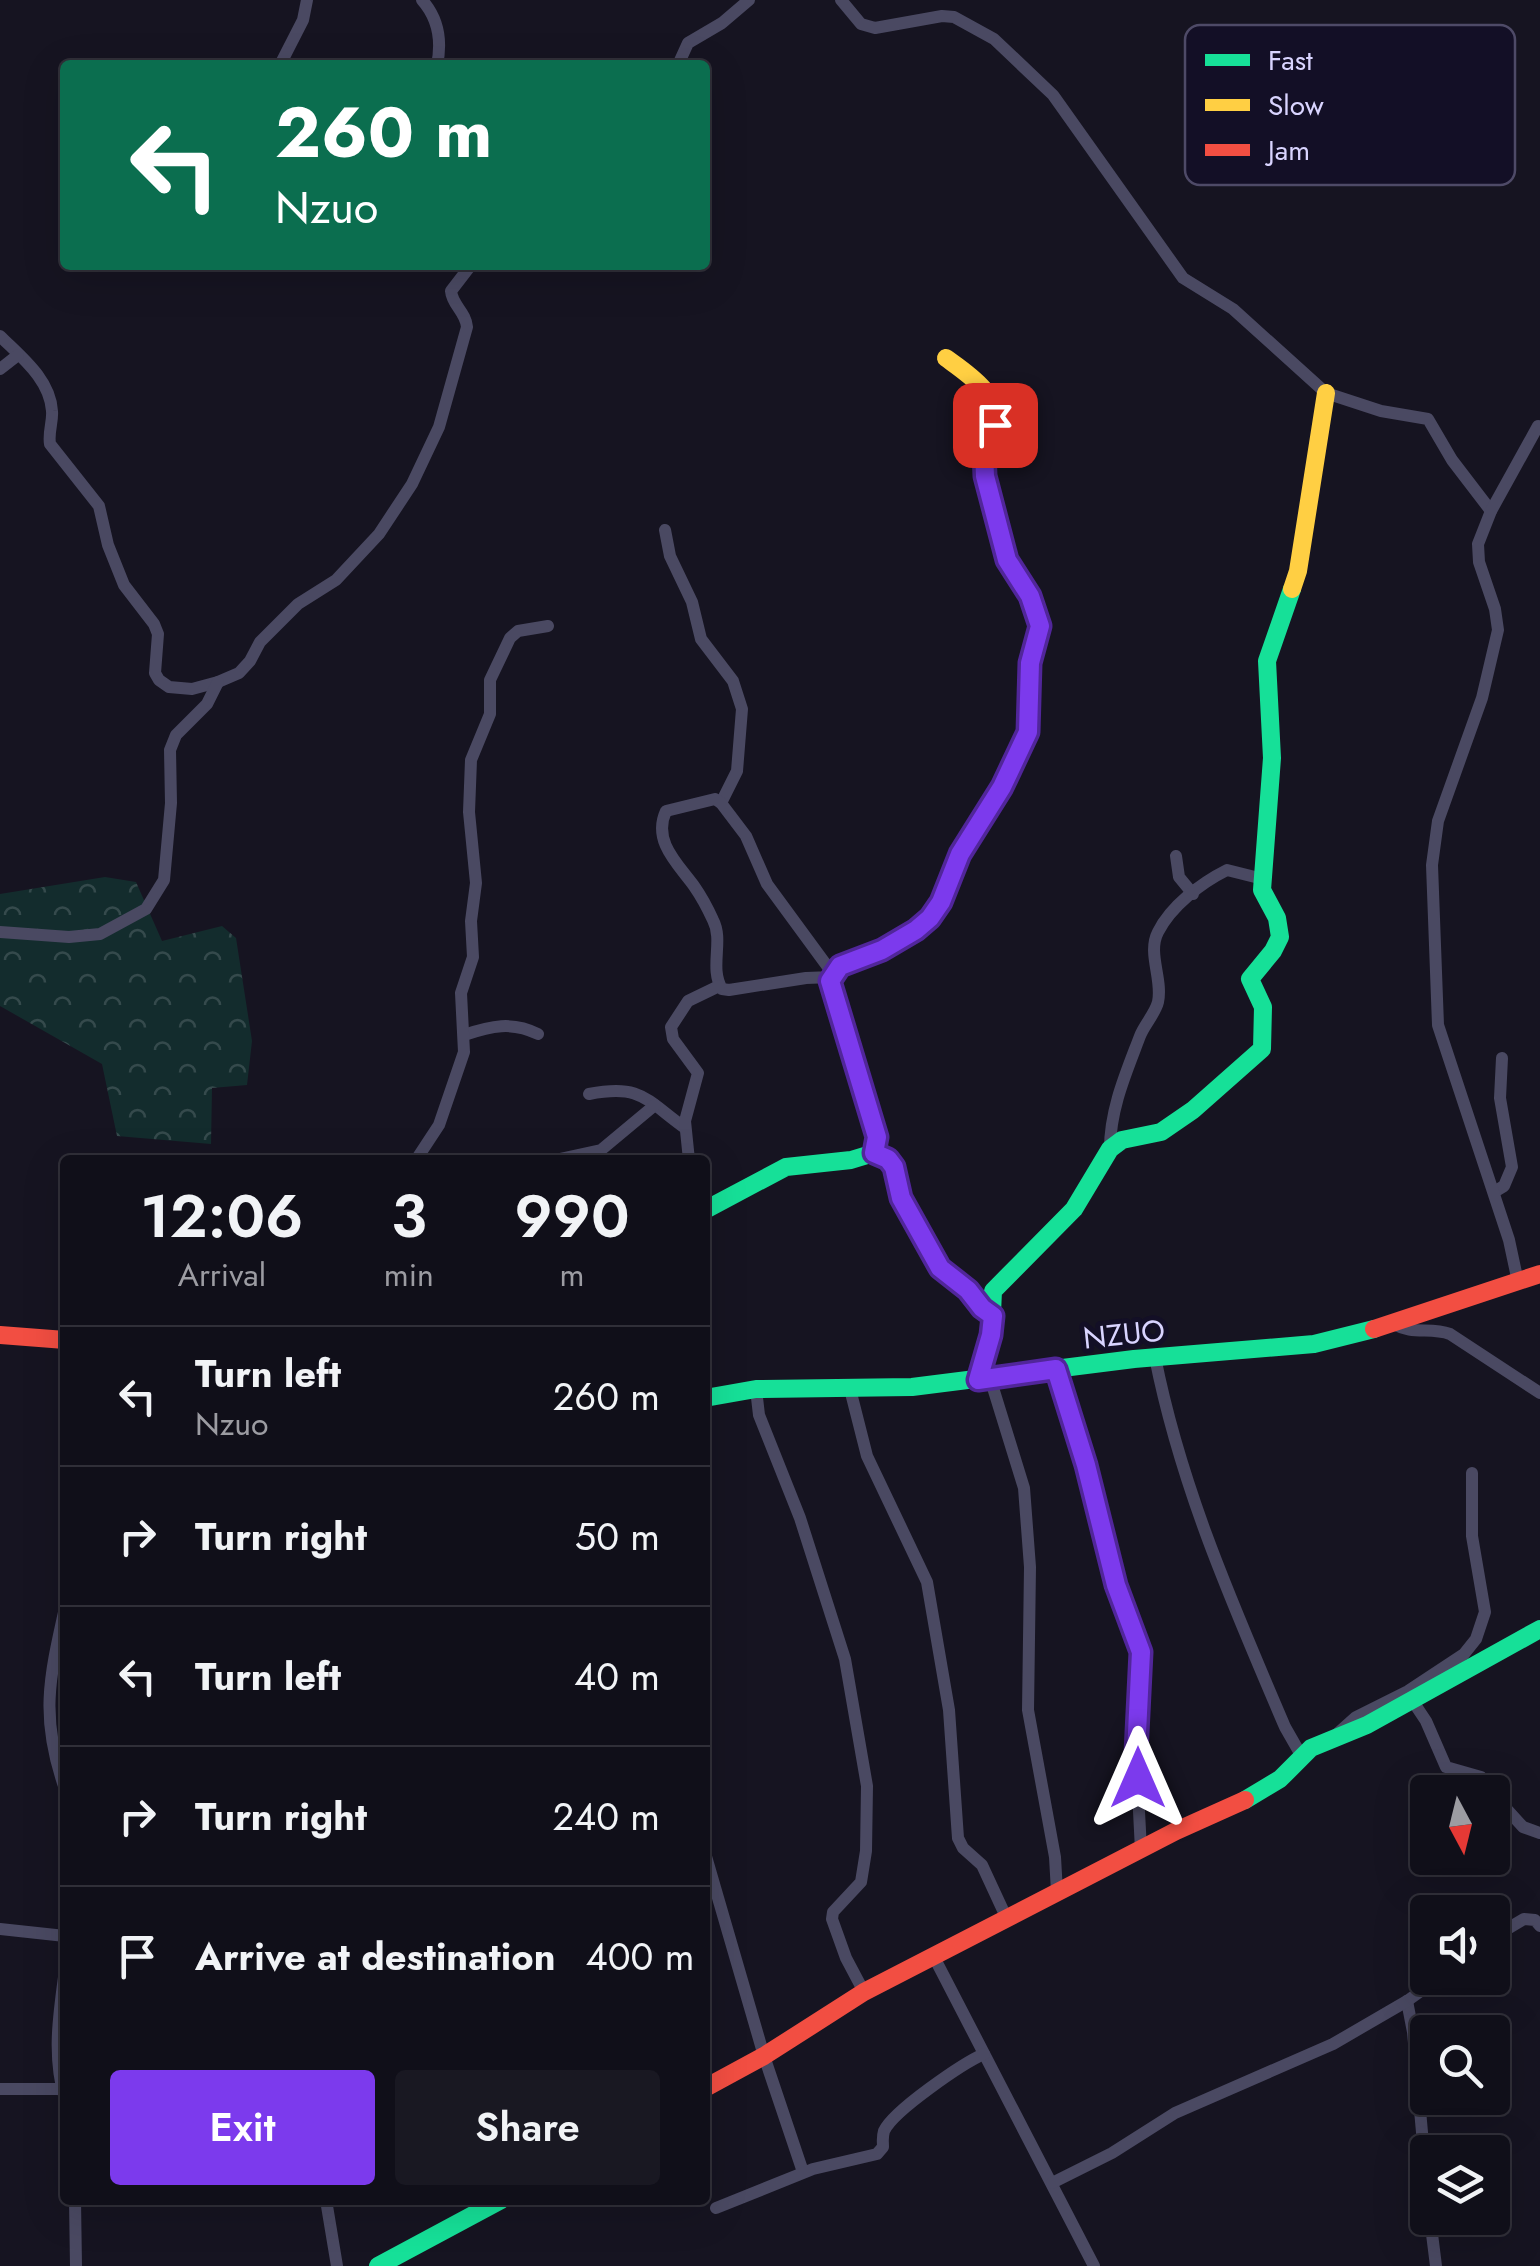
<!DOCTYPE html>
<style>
:root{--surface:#100f19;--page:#191822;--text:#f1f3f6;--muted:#9c9ca2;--line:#302f38;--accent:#7c3aed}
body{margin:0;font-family:Jost,sans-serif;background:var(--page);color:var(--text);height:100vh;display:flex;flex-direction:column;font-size:38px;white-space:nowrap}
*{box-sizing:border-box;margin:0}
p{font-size:32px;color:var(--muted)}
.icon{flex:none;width:55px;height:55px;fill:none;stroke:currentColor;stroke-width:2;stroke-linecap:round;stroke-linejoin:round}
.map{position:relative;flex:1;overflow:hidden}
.drawer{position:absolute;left:60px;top:1155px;width:650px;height:1050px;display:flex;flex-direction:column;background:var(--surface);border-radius:10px;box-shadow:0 10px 40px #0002,0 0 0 2px var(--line)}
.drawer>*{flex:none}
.hud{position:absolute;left:60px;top:60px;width:650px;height:210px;border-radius:10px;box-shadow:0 10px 40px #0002,0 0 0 2px var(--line);background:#0b6e4f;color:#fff;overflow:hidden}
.needle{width:65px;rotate:173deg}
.tools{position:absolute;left:1410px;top:1775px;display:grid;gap:20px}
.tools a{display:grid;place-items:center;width:100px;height:100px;border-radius:10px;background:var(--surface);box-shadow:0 10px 40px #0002,0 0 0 2px var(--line);font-size:50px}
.pin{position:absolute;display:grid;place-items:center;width:85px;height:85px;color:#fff;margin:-42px;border-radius:20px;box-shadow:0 5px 15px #0006}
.me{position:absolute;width:110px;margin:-55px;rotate:0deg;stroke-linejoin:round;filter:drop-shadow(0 0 8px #0008)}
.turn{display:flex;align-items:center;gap:35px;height:210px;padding:0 50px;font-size:45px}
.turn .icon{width:130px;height:130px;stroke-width:2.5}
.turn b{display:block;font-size:70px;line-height:85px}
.eta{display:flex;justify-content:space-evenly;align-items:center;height:170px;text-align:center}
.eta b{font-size:60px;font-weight:600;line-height:70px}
.button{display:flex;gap:20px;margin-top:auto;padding:20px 50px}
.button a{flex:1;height:115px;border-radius:10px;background:var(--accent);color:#fff;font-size:40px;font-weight:600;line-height:115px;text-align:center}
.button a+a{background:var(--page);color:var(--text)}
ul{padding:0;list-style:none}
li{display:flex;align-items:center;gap:30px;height:140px;padding:0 50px;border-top:2px solid var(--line)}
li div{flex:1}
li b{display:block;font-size:38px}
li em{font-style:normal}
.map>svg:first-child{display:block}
.forest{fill:url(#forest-crowns)}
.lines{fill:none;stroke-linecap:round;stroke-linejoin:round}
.street{stroke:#4a4962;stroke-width:12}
.fast{stroke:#16e098;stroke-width:18}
.slow{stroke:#ffcf43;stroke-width:18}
.jam{stroke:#f24e42;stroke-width:18}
.route-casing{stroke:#51269a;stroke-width:25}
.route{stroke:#7c3aed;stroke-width:18}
.labels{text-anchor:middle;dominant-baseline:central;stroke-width:10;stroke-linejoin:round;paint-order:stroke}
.street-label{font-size:30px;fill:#d9d4ff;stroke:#130f26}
.key{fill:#130f26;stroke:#4e4a67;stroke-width:2.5}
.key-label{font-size:28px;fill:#d9d4ff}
</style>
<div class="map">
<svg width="1540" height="2266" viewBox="0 0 1540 2266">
<defs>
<pattern id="forest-crowns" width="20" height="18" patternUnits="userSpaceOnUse" patternTransform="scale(2.5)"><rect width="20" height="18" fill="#132c2d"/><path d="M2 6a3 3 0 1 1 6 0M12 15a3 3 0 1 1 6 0" fill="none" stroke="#354a4c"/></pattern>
</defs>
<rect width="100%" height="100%" fill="#161421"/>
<path class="forest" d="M105,877L136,882L162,941L222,926L236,938L252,1041L247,1085L212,1088L211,1144L117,1136L102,1064L0,1006V894Z"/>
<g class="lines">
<g class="street">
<path d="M422,0C438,18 442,41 437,65"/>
<path d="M841,0L861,24L875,28L942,16L954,17L994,39L1053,95L1183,278L1233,309L1326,393L1381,411L1428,419L1452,460L1491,511"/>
<path d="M280,65L303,20L307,0"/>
<path d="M678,65L688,43L722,23L749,0"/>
<path d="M0,336C21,357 50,379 52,411C53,422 48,432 50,444L99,506L108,545L124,585L154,624L158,634L155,673L159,680L169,687L192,689L218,682L239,673L250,661L260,642L298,604L336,580L379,534L412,484L439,427L467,327C466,312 452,305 451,291L471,265"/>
<path d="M0,369L18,355"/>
<path d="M665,530L670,556L692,602L701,639L733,681L742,709L737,771L721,803"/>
<path d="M1176,856L1179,877L1193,894"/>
<path d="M0,932L69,937L100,934L146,909L164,880L171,803L170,750L176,735L207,704L218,682"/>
<path d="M832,977L806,978L729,990L722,989C709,968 724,941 713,920C708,909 701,896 694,886C678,864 652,841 666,811L715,799L721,803L746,836L767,884L833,974"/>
<path d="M464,1035C491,1026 512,1021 538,1034"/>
<path d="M589,1094C641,1084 645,1099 685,1128"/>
<path d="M1110,1149C1110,1109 1126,1073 1140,1036C1144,1025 1155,1014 1158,1002C1163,979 1147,953 1158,932C1171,906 1201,883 1227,870L1263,879"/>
<path d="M874,1153L888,1159L894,1167L901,1198L940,1268L968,1290L981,1308L993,1316"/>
<path d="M416,1160L439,1125L464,1052L461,993L473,957L471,921L476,883L469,812L471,760L490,714V680L510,638L518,631L548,626"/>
<path d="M555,1160L601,1150L655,1105"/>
<path d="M689,1160L685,1121L698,1073L673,1039L671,1027L688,1001L719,986"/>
<path d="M1494,1192L1504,1186L1512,1167L1500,1098L1502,1058"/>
<path d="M1518,1282L1509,1240L1438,1025L1432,865L1438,821L1482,698L1498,630L1495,609L1479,562L1478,544L1491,511L1538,426"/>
<path d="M1394,1324C1412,1335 1430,1327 1450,1334L1540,1393"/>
<path d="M1155,1357C1181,1488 1233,1605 1285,1727L1301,1755"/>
<path d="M1056,1369L1086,1465L1116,1585L1141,1653L1136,1753L1141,1850"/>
<path d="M990,1378L1024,1488L1030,1567L1028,1710L1055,1857L1057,1892"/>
<path d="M756,1389L759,1415L800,1518L845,1659L867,1786L866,1851L861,1882L833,1912L832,1919L846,1958L864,1992"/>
<path d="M850,1389L867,1456L927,1582L949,1710L958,1838L963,1848L982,1865L1007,1919"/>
<path d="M65,1608C49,1679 40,1718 65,1789"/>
<path d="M1412,1700L1426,1721L1446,1767L1481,1777L1492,1792"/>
<path d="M1337,1734L1356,1717L1408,1691L1464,1654L1476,1639L1485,1612L1472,1536V1473"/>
<path d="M1492,1793L1523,1827L1540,1833"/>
<path d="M705,1853L764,2056L803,2172"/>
<path d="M0,1929L65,1936"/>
<path d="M1492,1938L1524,1919L1535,1920L1540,1926"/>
<path d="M934,1957L1094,2266"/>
<path d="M65,1970C59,2014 52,2056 65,2099"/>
<path d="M1407,2001L1413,2032L1428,2199"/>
<path d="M0,2089H62"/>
<path d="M1052,2183L1112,2153L1175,2113L1333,2044L1407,2001L1439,1978"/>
<path d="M75,2200L76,2266"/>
<path d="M326,2200L337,2266"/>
<path d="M716,2208L813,2169L877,2154L883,2147C883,2141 882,2138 884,2131C893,2111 963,2063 984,2054"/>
<path d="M1430,2218L1436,2266"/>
</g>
<g class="fast">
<path d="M705,1210L786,1167L851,1160L874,1153L877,1137L830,981L841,967L882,950L930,918L941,902L959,854L1002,787L1028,732L1030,663L1040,625L1030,596L1007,560L986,479"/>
<path d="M978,1380L991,1335L993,1291L1074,1209L1110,1149L1122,1140L1161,1132L1193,1110L1262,1049L1263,1007L1250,979L1273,951L1280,937L1277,918L1262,890L1272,758L1267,661L1292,589"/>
<path d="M705,1398L756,1389L912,1387L1134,1359L1314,1344L1374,1329"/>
<path d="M1245,1800L1280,1779L1311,1748L1367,1725L1540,1629"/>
<path d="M378,2266L501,2200"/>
</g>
<g class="slow">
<path d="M946,358C968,374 1000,394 995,425C991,448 980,453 986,479"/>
<path d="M1292,589L1298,571L1326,393"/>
</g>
<g class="jam">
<path d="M1374,1329L1540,1274"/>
<path d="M0,1335L65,1340"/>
<path d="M705,2088L764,2056L864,1992L1176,1831L1245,1800"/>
</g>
</g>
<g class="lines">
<defs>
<path id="route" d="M995,425L984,452L985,476L1007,560L1030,596L1040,626L1030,663L1028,732L1002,787L960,854L941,902L930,918L916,930L882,950L840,966L830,981L877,1137L874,1153L888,1159L894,1167L901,1198L940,1268L968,1290L982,1308L993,1316L991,1335L978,1380L1056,1369L1086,1465L1116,1585L1141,1652L1136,1753L1138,1778"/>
</defs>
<use href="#route" class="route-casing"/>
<use href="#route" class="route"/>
</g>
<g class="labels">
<g class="street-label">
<text transform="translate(1124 1334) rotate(-6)">NZUO</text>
</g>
</g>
<rect x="1185" y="25" width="330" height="160" rx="15" class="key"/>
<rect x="1205" y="54" width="45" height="12" fill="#16e098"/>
<rect x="1205" y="99" width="45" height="12" fill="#ffcf43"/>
<rect x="1205" y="144" width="45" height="12" fill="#f24e42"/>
<g class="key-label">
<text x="1268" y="70">Fast</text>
<text x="1268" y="115">Slow</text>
<text x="1268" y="160">Jam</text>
</g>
</svg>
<div class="tools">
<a><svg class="needle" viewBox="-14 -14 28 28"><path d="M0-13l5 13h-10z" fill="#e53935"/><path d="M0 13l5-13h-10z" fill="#9c9ca2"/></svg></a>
<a><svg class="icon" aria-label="sound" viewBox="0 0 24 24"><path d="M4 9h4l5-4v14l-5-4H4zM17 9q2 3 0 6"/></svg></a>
<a><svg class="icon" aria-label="search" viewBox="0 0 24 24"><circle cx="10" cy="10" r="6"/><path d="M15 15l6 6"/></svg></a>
<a><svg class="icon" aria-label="layers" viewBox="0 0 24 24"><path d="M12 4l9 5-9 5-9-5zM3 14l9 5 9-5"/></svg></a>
</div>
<div class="pin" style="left:995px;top:425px;background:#d93025"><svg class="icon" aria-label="arrive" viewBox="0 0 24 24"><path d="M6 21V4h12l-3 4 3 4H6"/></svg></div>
<svg class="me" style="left:1138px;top:1778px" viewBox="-20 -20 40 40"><path d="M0-17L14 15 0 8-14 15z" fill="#7c3aed" stroke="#fff" stroke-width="4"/></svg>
<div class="hud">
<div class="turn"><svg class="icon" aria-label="left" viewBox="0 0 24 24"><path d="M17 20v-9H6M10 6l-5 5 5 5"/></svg><div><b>260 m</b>Nzuo</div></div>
</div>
<section class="drawer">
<div class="eta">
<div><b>12:06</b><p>Arrival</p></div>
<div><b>3</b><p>min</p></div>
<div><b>990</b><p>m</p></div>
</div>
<ul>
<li><svg class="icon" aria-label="left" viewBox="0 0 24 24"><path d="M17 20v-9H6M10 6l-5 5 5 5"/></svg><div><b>Turn left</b><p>Nzuo</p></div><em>260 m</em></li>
<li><svg class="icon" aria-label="right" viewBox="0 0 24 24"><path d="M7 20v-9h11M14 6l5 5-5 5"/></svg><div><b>Turn right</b></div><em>50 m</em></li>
<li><svg class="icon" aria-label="left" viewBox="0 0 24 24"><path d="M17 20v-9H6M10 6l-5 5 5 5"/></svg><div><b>Turn left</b></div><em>40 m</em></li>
<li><svg class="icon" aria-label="right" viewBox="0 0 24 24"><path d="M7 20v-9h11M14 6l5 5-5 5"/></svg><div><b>Turn right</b></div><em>240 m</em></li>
<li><svg class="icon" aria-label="arrive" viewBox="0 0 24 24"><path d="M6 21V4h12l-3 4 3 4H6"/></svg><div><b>Arrive at destination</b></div><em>400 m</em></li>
</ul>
<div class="button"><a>Exit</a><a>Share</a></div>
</section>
</div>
